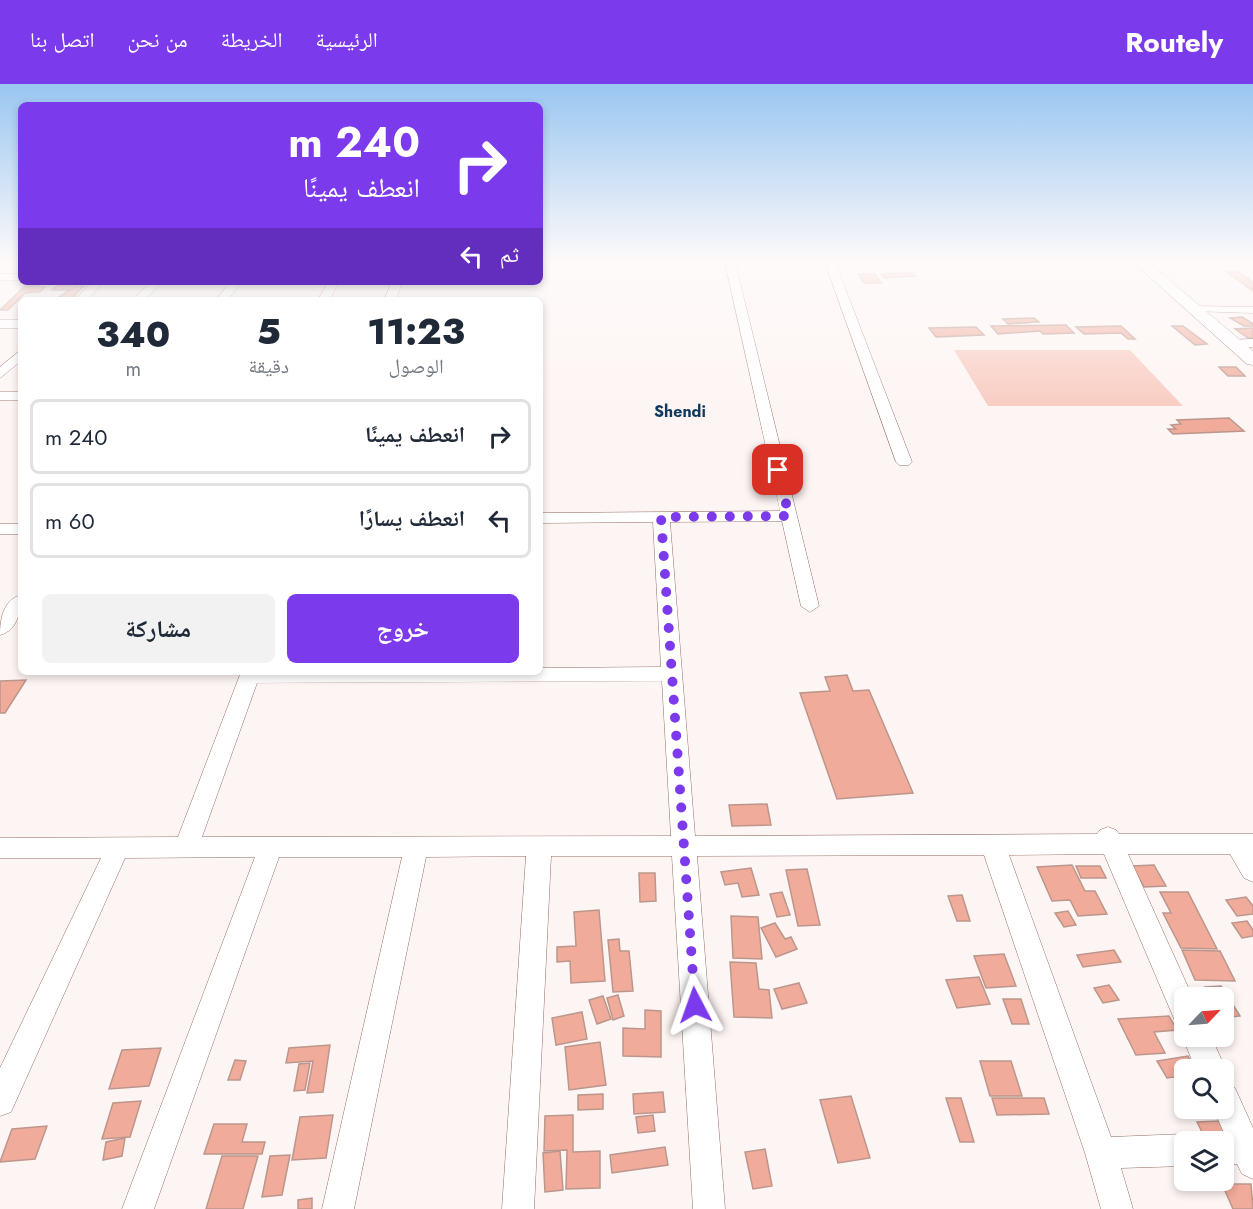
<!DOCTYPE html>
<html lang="ar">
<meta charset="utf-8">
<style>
:root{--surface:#fff;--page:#f2f2f3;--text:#1f2937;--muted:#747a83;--line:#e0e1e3;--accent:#7c3aed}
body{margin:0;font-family:Jost,"Noto Naskh Arabic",sans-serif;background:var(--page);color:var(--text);direction:rtl;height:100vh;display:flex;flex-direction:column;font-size:22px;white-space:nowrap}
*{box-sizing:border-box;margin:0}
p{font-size:20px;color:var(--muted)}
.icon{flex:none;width:33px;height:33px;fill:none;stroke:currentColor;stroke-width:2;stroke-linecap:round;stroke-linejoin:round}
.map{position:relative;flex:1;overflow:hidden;direction:ltr}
.side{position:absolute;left:18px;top:213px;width:525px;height:378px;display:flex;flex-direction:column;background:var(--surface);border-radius:9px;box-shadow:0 3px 9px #0003;direction:rtl}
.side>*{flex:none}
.top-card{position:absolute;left:18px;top:18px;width:525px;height:183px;border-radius:9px;box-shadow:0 3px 9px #0003;direction:rtl;background:#7c3aed;color:#fff;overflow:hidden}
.needle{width:39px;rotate:65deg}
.tools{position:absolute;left:1174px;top:903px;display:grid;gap:12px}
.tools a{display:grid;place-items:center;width:60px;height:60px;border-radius:9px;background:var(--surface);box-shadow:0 3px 9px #0003;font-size:30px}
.pin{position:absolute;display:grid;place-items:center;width:51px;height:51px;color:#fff;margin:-26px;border-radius:12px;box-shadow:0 3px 9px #0006}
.me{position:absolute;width:66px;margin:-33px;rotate:356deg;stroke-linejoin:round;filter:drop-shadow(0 0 4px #0008)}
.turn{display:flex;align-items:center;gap:21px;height:126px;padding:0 24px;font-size:27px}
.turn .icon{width:78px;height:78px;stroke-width:2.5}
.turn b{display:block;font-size:42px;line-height:51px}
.then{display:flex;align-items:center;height:57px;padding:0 24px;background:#0003;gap:12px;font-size:22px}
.eta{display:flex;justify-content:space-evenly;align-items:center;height:102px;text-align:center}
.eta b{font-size:36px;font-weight:800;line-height:42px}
.action{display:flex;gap:12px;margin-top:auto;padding:12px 24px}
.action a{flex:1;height:69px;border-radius:9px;background:var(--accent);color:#fff;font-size:24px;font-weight:800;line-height:69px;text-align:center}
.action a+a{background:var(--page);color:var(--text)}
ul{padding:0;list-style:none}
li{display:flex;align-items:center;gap:18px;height:75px;margin:0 12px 9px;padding:0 12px;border:3px solid var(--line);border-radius:9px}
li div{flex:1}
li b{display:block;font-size:22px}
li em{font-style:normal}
header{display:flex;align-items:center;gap:36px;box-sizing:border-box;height:84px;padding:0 30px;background:var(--accent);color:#fff}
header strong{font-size:28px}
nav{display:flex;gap:33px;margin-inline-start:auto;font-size:21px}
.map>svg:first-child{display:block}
.green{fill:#f8c9be}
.building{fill:#f0ab9a;stroke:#bc968c;stroke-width:1.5}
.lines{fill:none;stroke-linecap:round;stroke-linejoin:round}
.service-casing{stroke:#946f67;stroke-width:1}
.minor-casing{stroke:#946f67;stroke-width:1}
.secondary-casing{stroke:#946f67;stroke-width:1}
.service{fill:#fff;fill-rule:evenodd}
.minor{fill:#fff;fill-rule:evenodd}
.secondary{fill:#fff;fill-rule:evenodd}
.route{stroke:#7c3aed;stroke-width:10;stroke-dasharray:0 18}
.labels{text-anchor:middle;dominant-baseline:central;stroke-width:6;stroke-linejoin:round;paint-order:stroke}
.far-quarter-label{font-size:16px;font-weight:bold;fill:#10395e;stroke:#fdf5f3}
</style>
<header>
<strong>Routely</strong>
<nav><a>الرئيسية</a><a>الخريطة</a><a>من نحن</a><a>اتصل بنا</a></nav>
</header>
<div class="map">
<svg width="1253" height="1125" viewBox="0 0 1253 1125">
<rect width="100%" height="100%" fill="#fdf5f3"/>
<path class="green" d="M954,266H1130L1183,322H988Z"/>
<g class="building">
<path d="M1227,188H1238L1253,198V207Z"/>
<path d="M911,189L915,192L884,194L881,190Z"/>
<path d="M858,190H875L881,199H864Z"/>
<path d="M40,201L39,203H45L40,208L25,209L8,226H0L25,202Z"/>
<path d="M58,201H78L76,203L84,202L70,216H54L70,206H52Z"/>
<path d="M1242,233L1253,240V242H1244L1230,234Z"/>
<path d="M1034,234L1039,238L1008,240L1003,235Z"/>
<path d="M1066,241L1074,249L1043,250L1040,247L998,250L991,242Z"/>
<path d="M1121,242L1135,255H1128L1121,249L1084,250L1076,243Z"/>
<path d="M1172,242H1183L1207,260L1195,261Z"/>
<path d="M976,243L984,251L936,253L929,244Z"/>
<path d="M1253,244V254H1248L1235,245Z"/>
<path d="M1219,283H1236L1245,292H1228Z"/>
<path d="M1229,334L1244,347L1173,350L1168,345H1176L1171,341L1181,340L1177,336Z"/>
<path d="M847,591L853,607L869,606L913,709L837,715L800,609L830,607L825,593Z"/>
<path d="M26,596L5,629H0V597Z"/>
<path d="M767,720L771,741L732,742L729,721Z"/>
<path d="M1072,781L1085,807H1095L1107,830L1078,832L1070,816L1052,817L1037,783Z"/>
<path d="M1154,781L1166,802L1144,803L1132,782Z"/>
<path d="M1076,782H1100L1106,794H1081Z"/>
<path d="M751,784L759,811L742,813L738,799L725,801L721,788Z"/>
<path d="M807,785L820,841L798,842L786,786Z"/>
<path d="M639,789H655L656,817L640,818Z"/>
<path d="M782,808L790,831L777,833L770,810Z"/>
<path d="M1160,808H1188L1217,865L1181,864L1163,829H1171Z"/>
<path d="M962,811L970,837H957L948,812Z"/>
<path d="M1246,813L1253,822V830L1237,832L1226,816Z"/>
<path d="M599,826L605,897L571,899L570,877L557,878V863L576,862L574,828Z"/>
<path d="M1068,827L1076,841L1064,843L1055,829Z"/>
<path d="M731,832L758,833L762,875L733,874Z"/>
<path d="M1247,837L1253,846V852L1242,854L1232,839Z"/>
<path d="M775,839L785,855L791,853L797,865L776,873L761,844Z"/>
<path d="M619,855L620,867H629L633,907L613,908L608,856Z"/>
<path d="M1114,866L1121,878L1083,883L1077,871Z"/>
<path d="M1182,866L1220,867L1235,897L1195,896Z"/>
<path d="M1004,870L1016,902L986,904L974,872Z"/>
<path d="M730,878L756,879L759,905L769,906L772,934L734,933Z"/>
<path d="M979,893L990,920L957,924L946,896Z"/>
<path d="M799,899L807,919L782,925L774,905Z"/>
<path d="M1109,901L1119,916L1103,919L1094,904Z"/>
<path d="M1221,902L1240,932L1224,934V914H1211L1205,903Z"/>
<path d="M618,911L624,932L613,936L607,914Z"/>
<path d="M603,912L611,935L597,940L589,916Z"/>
<path d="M1003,915H1021L1029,940H1012Z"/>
<path d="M645,926L661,927V973L623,972V944L645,945Z"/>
<path d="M582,928L587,955L556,961L552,934Z"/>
<path d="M1169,932L1177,946L1154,948L1165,969L1136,971L1118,935Z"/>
<path d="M600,958L606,1001L569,1006L565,963Z"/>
<path d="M330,961L323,1008L307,1009L313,977L286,979L289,964Z"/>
<path d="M161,964L149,1002L109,1005L122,966Z"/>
<path d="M1188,972L1196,986H1185V999L1181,992L1167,994L1157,977Z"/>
<path d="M235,976L246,977L240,996H228Z"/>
<path d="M980,977H1011L1022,1012H990Z"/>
<path d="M310,979L305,1006L294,1007L299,980Z"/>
<path d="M663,1008L665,1028L634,1030L633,1010Z"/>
<path d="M603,1010V1025L578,1026V1011Z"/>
<path d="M851,1012L870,1074L838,1079L820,1016Z"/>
<path d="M946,1014H961L974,1058H960Z"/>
<path d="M992,1014H1044L1049,1030L997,1031Z"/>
<path d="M141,1017L130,1053L102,1055L113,1019Z"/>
<path d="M333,1031L326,1074L292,1076L300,1033Z"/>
<path d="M573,1031V1068L600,1067V1104L566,1105L567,1066L544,1067L545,1032Z"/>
<path d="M653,1031L655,1047L638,1049L636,1033Z"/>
<path d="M1219,1037L1229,1055L1206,1056L1197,1038Z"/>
<path d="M214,1040H247L242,1058H265L262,1070H204Z"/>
<path d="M47,1042L35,1075L0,1078L12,1045Z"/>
<path d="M125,1054L122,1072L103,1076L106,1058Z"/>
<path d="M665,1063L668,1081L612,1089L610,1071Z"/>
<path d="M765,1065L772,1102L753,1105L745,1068Z"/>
<path d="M560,1067L563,1106L545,1108L543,1069Z"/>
<path d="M290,1071L282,1111L262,1113L270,1072Z"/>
<path d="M222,1072H258L243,1125H206Z"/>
<path d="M1222,1100H1251L1253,1125H1233Z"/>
<path d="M312,1114V1125H298V1116Z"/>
</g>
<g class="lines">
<defs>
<path id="service" d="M137,198H160C155,201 142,201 137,198Z"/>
<g id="minor">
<path d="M725,178H735L819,522L810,528L801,522L782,437L670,438L695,752L1097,750L1100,746L1108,743L1116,746L1119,750H1253V798L1244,794L1230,770H1128L1193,914H1185V941L1175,937L1104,770L1009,771L1111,1053L1185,1050L1197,1058H1185V1082L1121,1084L1133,1125H1101L1085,1069L984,771L697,772L725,1125H693L672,772H551L534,1125H502L526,772L426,773L354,1125H322L402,773H279L154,1125H122L255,773L125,774L11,1028L0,1032V984L101,774H0V754L178,753L241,588H540V584L661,583L653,438L540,439V429L780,427ZM662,597L671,752L202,753L257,599Z"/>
<path d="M825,178H835L912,378L909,381H899L896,378Z"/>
<rect x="0" y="190" width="21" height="6"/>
<path d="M93,198H104L87,216H74Z"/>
<path d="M151,198H162L145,216H133Z"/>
<path d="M230,198H241L228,216H216Z"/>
<path d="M328,198H338L330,216H318Z"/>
<path d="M392,198H402L396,216H384Z"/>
<path d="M1195,222L1253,223V229L1191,227V223Z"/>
<rect x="0" y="236" width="21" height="8"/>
<path d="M1253,255V263L1234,264L1228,260L1234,256Z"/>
<path d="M21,266V277L0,294V283Z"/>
<rect x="0" y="308" width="21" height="8"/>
<rect x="0" y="440" width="21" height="10"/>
<path d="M21,511C21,527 18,546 0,551C0,535 3,516 21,511Z"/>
<path d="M1185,944V952H1211L1226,986L1224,990V986H1196L1182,952Z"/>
<path d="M1224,1000L1235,1004L1253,1044V1095L1242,1090L1237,1080L1224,1081V1058H1211L1213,1054L1224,1049L1213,1024H1224Z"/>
</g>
<path id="secondary" d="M1133,178H1148L1253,267V281L1247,280Z"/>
</defs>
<use href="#service" class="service-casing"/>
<use href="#minor" class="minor-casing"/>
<use href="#secondary" class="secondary-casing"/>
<use href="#service" class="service"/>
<use href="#minor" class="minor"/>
<use href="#secondary" class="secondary"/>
</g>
<linearGradient id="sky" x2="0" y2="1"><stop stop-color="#99c6f1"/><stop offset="0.53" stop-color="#fefafa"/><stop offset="1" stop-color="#fefafa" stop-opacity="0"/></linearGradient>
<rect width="1253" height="335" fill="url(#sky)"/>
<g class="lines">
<path class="route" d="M695,921L661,433L789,432L778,386"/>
</g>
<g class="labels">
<g class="far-quarter-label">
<text x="680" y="327">Shendi</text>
</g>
</g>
</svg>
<div class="tools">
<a><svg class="needle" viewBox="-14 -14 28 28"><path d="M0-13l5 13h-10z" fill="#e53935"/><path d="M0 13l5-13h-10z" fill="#747a83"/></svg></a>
<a><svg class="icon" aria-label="search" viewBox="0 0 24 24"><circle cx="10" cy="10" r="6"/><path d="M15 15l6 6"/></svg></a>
<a><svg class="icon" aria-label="layers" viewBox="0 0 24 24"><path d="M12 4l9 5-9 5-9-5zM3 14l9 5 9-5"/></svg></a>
</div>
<div class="pin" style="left:778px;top:386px;background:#d93025"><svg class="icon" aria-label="arrive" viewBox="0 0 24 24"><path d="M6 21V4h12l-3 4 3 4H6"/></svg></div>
<svg class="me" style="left:695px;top:921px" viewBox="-20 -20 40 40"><path d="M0-17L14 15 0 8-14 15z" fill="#7c3aed" stroke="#fff" stroke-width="4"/></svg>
<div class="top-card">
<div class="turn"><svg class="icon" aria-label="right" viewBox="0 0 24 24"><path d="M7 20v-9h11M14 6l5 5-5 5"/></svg><div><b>240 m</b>انعطف يمينًا</div></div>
<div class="then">ثم<svg class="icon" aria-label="left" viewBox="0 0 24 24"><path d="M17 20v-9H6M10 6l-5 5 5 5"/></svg></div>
</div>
<section class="side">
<div class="eta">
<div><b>11:23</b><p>الوصول</p></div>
<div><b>5</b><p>دقيقة</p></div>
<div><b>340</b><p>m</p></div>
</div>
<ul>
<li><svg class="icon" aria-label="right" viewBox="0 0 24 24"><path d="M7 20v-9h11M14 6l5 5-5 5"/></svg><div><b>انعطف يمينًا</b></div><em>240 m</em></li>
<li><svg class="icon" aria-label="left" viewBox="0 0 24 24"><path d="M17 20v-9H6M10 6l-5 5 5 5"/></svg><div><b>انعطف يسارًا</b></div><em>60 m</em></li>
</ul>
<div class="action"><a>خروج</a><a>مشاركة</a></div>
</section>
</div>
